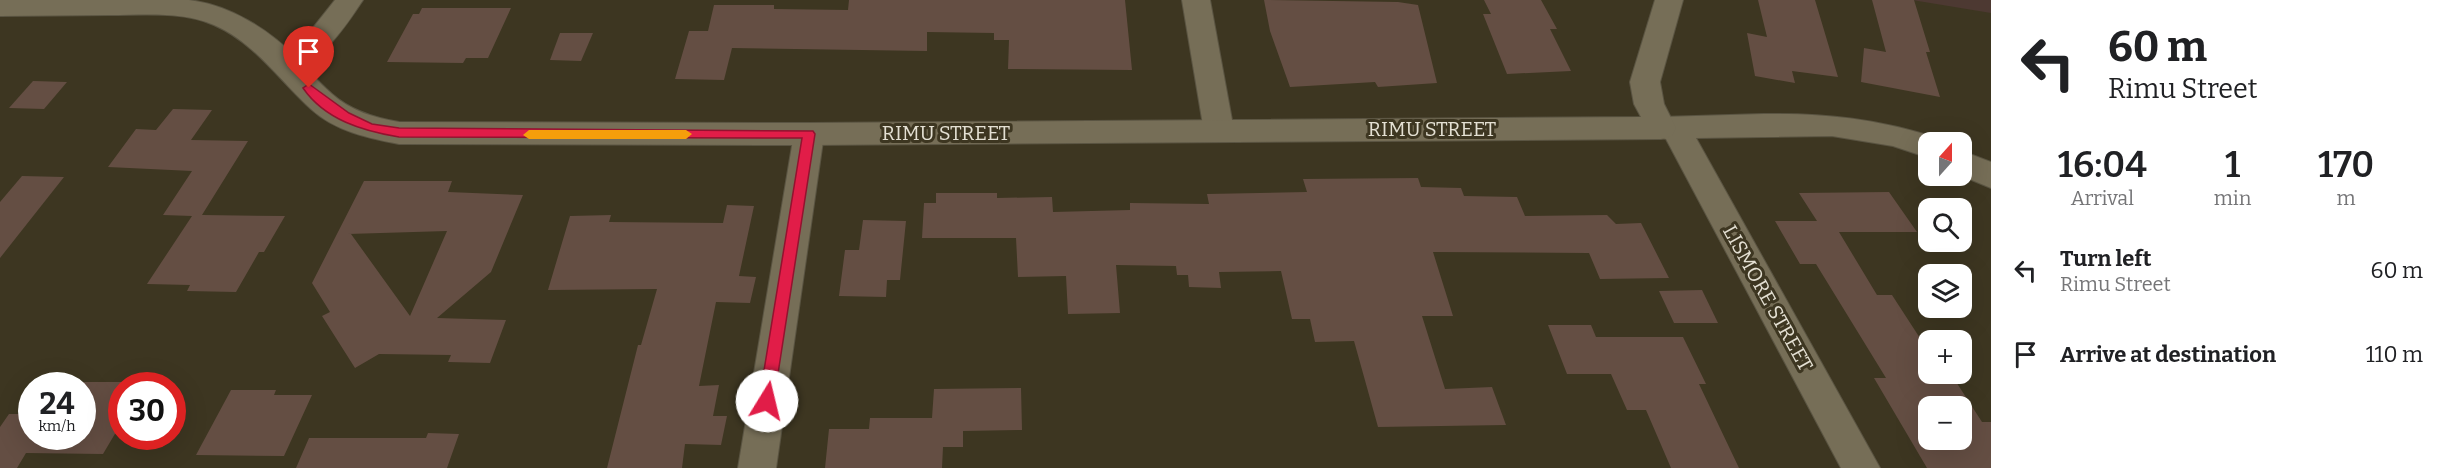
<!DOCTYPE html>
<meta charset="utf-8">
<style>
:root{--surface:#fff;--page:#f2f2f2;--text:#202124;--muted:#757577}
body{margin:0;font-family:Bitter,serif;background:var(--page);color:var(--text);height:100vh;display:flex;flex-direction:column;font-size:22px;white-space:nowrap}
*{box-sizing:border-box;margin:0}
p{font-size:20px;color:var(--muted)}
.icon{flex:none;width:33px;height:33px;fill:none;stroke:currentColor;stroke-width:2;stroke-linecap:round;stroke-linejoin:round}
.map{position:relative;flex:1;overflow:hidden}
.sheet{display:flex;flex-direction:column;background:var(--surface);width:450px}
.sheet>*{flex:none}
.guide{background:#fff;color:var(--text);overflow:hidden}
.needle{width:39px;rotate:21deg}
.buttons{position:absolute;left:1918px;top:132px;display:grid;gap:12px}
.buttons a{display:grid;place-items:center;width:54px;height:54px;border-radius:12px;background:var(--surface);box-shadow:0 6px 24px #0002;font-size:30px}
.speed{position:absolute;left:18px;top:372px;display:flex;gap:12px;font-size:30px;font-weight:700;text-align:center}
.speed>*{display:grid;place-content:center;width:78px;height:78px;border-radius:50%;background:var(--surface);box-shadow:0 6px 24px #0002;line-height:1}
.speed small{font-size:15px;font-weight:400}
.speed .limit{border:9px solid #d22;background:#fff;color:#111}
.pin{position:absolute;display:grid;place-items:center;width:51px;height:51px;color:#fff;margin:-62px -26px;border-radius:50% 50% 50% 0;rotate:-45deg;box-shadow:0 0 6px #0007}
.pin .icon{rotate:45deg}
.me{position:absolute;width:66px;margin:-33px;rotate:9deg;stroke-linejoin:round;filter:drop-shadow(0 0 4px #0008)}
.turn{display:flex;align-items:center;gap:21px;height:126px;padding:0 18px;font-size:27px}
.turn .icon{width:78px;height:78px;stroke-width:2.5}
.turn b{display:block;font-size:42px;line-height:51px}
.eta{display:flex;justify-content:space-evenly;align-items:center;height:102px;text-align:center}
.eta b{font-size:36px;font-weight:600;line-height:42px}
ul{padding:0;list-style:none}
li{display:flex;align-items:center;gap:18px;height:84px;padding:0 18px}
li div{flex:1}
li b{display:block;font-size:22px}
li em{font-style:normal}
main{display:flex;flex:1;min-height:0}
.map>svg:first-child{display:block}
.industrial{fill:#4d3932}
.building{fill:#644e43;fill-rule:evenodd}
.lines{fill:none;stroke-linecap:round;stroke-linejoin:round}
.minor-casing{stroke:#5a5442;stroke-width:2}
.tertiary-casing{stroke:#5a5442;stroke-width:2}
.minor{fill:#766e57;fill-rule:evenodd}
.tertiary{fill:#766e57;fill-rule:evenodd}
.route{fill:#e11d48;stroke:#92132f;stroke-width:1.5}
.slow{fill:#f59e0b}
.labels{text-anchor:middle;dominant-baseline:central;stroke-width:6;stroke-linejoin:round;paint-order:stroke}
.street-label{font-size:20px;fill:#e4e0d3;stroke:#3d3621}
</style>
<main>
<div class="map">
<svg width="1991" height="468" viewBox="0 0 1991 468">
<rect width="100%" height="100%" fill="#3d3621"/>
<path class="industrial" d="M1912,0H1991V13Z"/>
<g class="building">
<path d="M849,0H1125L1132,70L1008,69L1009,40H994V33L927,32V51L732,48L724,80L675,79L689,31H708L714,5H774V9L848,10Z"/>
<path d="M1264,0L1398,2L1418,5L1437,83L1378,87L1375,82L1290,87L1270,31Z"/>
<path d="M1484,0H1541L1557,29H1550L1571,71L1507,74L1483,14H1491Z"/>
<path d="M1758,0H1815L1838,77L1792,71L1795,83L1755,76L1747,33L1767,37Z"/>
<path d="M1872,0H1914L1930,52H1926L1940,97L1861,82L1864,48L1886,52Z"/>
<path d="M422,8H511L488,58H466L463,63L387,62L413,14H419Z"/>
<path d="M560,33H593L581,61L550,60Z"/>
<path d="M33,81L67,82L44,109L9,108Z"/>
<path d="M173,109L212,110L191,140L248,141L202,215L285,216L264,252H259L236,292L187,291L190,285L147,284L192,216L163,215L192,171L108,167L136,129L156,130Z"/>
<path d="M22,176L64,177L0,258V202Z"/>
<path d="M1418,178L1421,187L1461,188L1464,196L1517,197L1525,216L1607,215L1616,224L1641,223L1669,278L1600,279L1589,253L1433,252L1453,316H1422L1445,389L1492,387L1506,425L1378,427L1354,341L1315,342L1310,319H1292L1281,271L1219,272L1221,288L1189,287L1188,275H1177L1176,266L1116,265L1120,313L1068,314L1066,276L1018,277L1016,238H922L924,203H936V193H997V198L1052,197L1053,212L1130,210V203L1209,204L1207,194L1307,192L1303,179Z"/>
<path d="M364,181H452L448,192L523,195L491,272L437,318L506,320L490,363L448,362L451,355L379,354L355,368L322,316L330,312L312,283ZM447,231L410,316L351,234H348Z"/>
<path d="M1889,192L1917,232H1839L1877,295H1892L1929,352V374H1951L1982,422H1991V468H1927L1874,378H1886L1816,264H1800L1775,221H1817L1799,193ZM1929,406H1962V440H1929Z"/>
<path d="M727,205L754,206L739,276L756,277L750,303L716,302L699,386L719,385L713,416H727L721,445L685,444L682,468H607L638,345H641L657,289L548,290L570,216L611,215L609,222L723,223Z"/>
<path d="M863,220L906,221L900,280H887L886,297L839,296L845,250H859Z"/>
<path d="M1702,290L1718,323H1674L1659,291Z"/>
<path d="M1548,325H1591L1596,337H1683L1706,384H1699L1739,468H1671L1646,410H1627L1611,374H1567Z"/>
<path d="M69,382H122V422L103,454L26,453L17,468H0V427L9,414H32V436H82V386H67Z"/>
<path d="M1021,388L1022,430L963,431V447H943L942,468H825L829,429H869L870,418H932L934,389Z"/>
<path d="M231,390H276L274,395H312L284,456L196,455Z"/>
<path d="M428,433L459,434L447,468H296L309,438H426Z"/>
</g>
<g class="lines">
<defs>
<g id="minor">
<path d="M335,0H363C345,27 312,79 274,69L270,62L274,55L304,39Z"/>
<path d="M1182,0H1210L1234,131L1230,139L1219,142L1208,139L1204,131Z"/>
<path d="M1763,114C1825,113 1881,119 1940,139L1942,142H1929V158L1893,146L1832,136L1696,138L1880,468H1841L1666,139L1650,136L1646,128L1650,120L1661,117Z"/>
<path d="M809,123L820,126L824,134L776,468H738L794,134L798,126Z"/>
<path d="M1962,151L1991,162V188L1962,176Z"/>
</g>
<path id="tertiary" d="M0,0H189C230,5 268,29 297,58C308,70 319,83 332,94C351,111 375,118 399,122L809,123L1641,117L1634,104L1630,82L1655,0H1683L1660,82L1664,104L1676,128L1672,136L1661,139L809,145L399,144C368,138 335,131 311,109C279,80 255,43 214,25C182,11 144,15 110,15C73,15 37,16 0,16Z"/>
</defs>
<use href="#minor" class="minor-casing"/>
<use href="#tertiary" class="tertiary-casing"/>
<use href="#minor" class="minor"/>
<use href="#tertiary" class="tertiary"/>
</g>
<path class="route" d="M309,84L349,113L372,124L399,128L813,131L815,134L773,406H762L759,401L802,138L399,137C363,131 325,120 303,88Z"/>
<path class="slow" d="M529,130H686L692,134L686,139H529L523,135Z"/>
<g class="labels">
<g class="street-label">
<text x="1432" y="129">RIMU STREET</text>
<text x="946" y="133">RIMU STREET</text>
<text transform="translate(1768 298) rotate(61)">LISMORE STREET</text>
</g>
</g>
</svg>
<div class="buttons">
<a><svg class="needle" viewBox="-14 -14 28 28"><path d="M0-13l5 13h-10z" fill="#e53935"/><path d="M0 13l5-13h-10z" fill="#757577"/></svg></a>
<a><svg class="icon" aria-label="search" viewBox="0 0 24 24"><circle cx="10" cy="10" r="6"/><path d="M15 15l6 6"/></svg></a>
<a><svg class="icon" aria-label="layers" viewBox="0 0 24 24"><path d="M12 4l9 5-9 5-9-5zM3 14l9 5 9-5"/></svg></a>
<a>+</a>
<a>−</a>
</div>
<div class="speed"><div>24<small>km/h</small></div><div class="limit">30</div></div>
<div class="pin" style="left:309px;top:88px;background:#d93025"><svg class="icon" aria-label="arrive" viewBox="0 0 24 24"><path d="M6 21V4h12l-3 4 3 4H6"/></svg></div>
<svg class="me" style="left:767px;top:401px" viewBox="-20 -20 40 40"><circle r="19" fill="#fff"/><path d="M0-13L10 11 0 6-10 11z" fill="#e11d48"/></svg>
</div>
<section class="sheet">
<div class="guide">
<div class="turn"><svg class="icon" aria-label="left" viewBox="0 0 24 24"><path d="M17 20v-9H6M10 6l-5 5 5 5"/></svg><div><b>60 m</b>Rimu Street</div></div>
</div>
<div class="eta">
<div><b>16:04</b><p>Arrival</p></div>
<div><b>1</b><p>min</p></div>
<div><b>170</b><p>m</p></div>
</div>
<ul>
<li><svg class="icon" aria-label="left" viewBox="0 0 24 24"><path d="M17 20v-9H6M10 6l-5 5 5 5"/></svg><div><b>Turn left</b><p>Rimu Street</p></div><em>60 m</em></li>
<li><svg class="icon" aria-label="arrive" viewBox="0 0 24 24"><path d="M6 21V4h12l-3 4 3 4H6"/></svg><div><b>Arrive at destination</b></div><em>110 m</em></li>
</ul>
</section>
</main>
